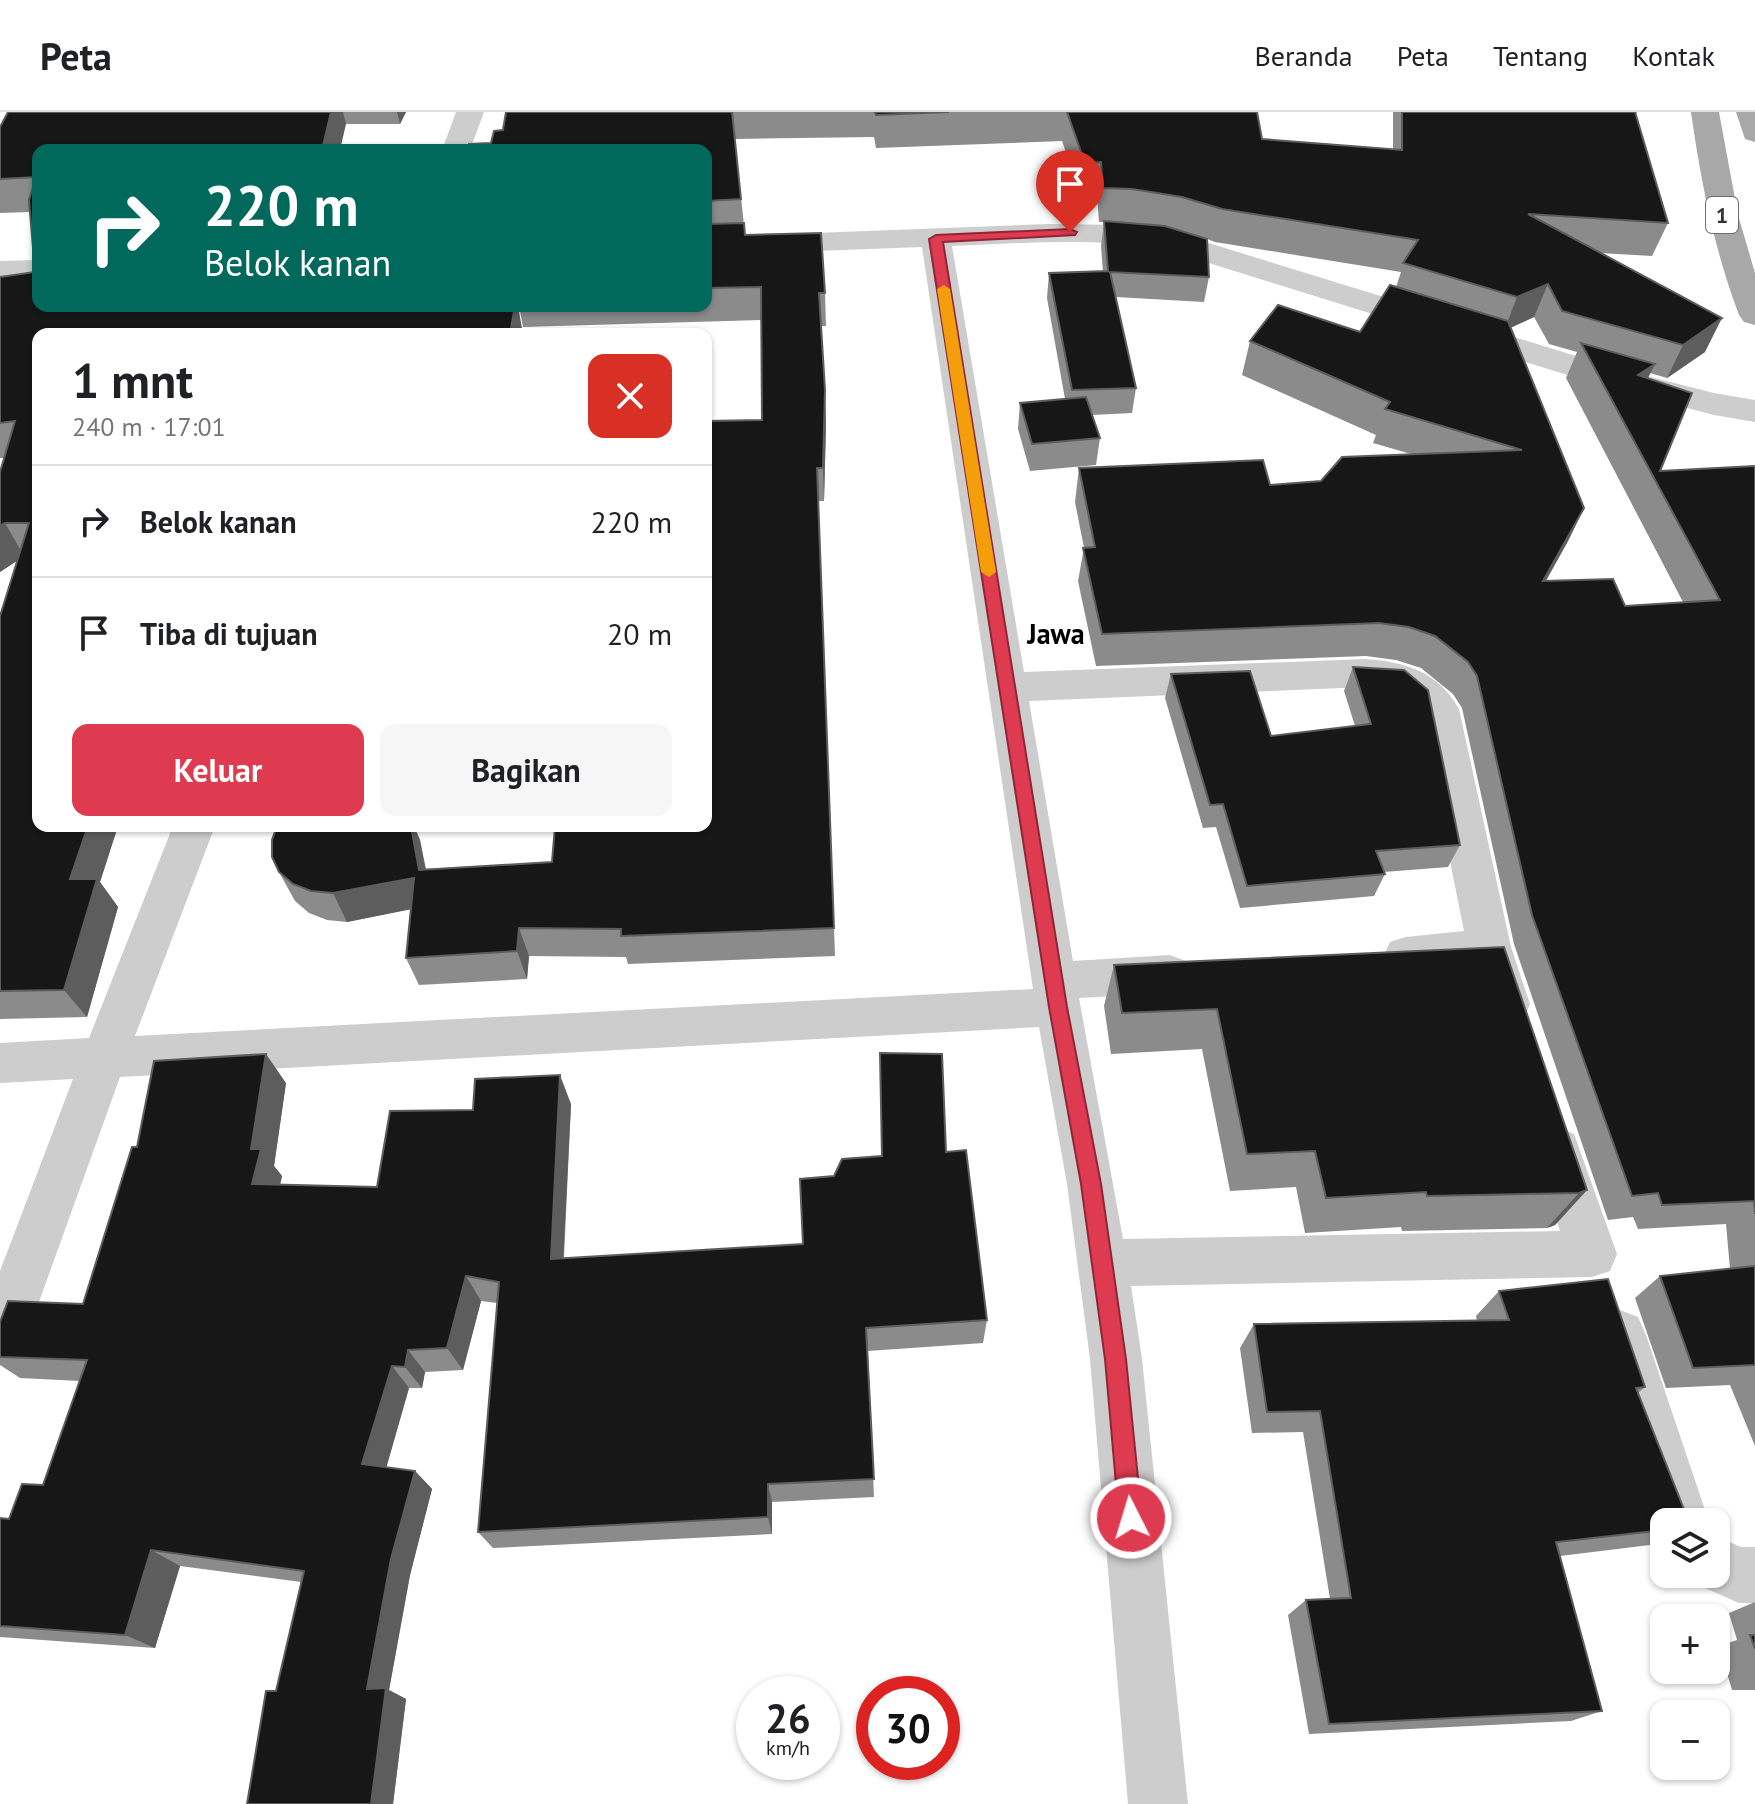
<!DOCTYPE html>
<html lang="id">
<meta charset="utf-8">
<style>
:root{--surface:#fff;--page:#f6f6f6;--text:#202124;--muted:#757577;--line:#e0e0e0;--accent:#de3b51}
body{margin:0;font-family:"PT Sans",sans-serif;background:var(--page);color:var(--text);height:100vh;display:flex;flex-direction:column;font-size:30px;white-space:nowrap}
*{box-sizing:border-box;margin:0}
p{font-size:26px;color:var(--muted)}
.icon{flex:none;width:44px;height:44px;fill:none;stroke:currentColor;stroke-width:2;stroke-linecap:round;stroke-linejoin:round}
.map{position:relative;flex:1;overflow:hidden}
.details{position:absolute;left:32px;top:216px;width:680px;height:504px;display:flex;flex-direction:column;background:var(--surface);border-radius:16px;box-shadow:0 2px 6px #0004}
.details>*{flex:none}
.guide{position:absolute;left:32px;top:32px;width:680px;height:168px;border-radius:16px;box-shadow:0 2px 6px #0004;background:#00695c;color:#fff;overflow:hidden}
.fabs{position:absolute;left:1650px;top:1396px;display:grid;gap:16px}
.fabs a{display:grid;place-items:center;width:80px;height:80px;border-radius:16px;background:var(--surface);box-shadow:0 2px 6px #0004;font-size:40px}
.speed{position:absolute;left:736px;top:1564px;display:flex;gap:16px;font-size:40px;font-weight:700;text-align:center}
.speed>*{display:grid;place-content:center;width:104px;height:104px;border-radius:50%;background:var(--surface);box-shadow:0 2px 6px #0004;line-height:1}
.speed small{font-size:20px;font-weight:400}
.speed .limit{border:12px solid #d22;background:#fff;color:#111}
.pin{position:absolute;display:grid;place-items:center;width:68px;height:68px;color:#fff;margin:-82px -34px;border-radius:50% 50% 50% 0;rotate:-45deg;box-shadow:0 0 8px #0007}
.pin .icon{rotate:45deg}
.me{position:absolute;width:88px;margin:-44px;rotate:355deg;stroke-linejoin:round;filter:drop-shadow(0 0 6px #0008)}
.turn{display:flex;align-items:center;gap:28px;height:168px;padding:0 40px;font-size:36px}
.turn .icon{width:104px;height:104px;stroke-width:2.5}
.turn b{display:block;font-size:56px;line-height:68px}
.round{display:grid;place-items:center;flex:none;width:84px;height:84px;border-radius:16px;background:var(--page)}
.headline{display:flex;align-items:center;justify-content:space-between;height:136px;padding:0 40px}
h1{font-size:48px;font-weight:600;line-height:60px}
.cta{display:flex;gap:16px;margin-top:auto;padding:16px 40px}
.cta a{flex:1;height:92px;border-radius:16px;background:var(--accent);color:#fff;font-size:32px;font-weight:600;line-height:92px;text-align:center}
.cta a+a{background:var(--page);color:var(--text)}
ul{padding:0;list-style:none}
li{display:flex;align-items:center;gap:24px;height:112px;padding:0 40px;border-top:2px solid var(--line)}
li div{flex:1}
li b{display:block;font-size:30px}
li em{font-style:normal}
header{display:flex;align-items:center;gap:48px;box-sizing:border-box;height:112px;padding:0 40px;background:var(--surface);border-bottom:2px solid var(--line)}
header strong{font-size:38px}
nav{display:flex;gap:44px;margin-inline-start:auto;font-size:28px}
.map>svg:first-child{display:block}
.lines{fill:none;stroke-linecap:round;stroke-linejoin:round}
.minor{fill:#cdcdcd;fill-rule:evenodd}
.major{fill:#a8a8a8;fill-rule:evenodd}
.wall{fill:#8b8b8b;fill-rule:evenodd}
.shaded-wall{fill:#5d5d5d}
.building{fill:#171717;stroke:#5d5d5d;stroke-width:2}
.route{fill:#de3b51;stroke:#902635;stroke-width:2}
.slow{fill:#f59e0b}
.labels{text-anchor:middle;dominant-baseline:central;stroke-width:8;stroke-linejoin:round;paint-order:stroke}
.shield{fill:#fff;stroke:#6e6e6e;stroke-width:2}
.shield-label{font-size:22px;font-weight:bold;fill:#303030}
.quarter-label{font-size:28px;font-weight:bold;fill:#000;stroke:#fff}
</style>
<header>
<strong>Peta</strong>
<nav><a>Beranda</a><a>Peta</a><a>Tentang</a><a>Kontak</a></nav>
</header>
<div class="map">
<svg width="1755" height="1692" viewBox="0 0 1755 1692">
<rect width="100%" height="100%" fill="#fff"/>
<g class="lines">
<g class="minor">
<path d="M456,0H484L470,38H442Z"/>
<path d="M1049,112L1127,113L1176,121L1615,256L1714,281L1755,288V310L1714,303L1593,271L1161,136C1092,126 1022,131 952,134L1024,560L1366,547C1407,550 1438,560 1459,597L1511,835L1530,892L1524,906L1508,911L1492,906L1474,855L1406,861L1390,856L1384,843L1390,830L1406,825L1464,819L1420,600C1405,581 1389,577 1366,575L1029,589L1073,849L1170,843L1186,849L1192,862L1186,875L1170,881L1079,886L1123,1127L1560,1119L1533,1037L1540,1022L1557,1015L1574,1022L1617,1142L1610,1159L1592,1165L1131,1174L1142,1247L1188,1692H1128L1090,1247L1067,1072L1039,915L120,965L26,1226L18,1244L0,1251V1159L73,967L0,971V931L89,926L173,714H215L135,924L1033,877L922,135L706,143V125Z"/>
<path d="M38,148V166L0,167V149Z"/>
<path d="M1620,1198L1638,1205L1646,1223L1709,1410H1664V1430L1655,1410L1594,1223L1602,1205Z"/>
<path d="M1716,1424L1741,1435H1755V1491H1739L1696,1472L1693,1462H1716Z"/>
</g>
<g class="major">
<path d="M1691,0H1719L1738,103L1755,161V213L1744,210L1739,203C1714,137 1701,70 1691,0Z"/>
<path d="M1736,0H1755V30L1745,27Z"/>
</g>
</g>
<g class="wall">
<path d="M8,0H406L400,12H346L38,38V194L524,220L38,222V714H118L100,770L118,795L87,905L0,907V504L17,449L0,460L4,346H0V165L35,160L30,100L0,101V15Z"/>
<path d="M506,0H1257L1262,27L1393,37V0H1637L1636,2L1668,111L1652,144L1600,141L1705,240L1667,266L1650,261L1648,266L1660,359L1755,354V1334L1730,1273L1666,1276L1635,1186L1660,1164L1730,1157L1726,1112L1638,1117L1633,1105L1608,1108L1514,832L1462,596L1453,582L1421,556L1396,548L1366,544L1096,554L1078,469L1084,436L1075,390L1079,356L1270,373L1321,369L1411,342L1373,331L1376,323L1242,263L1250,229L1360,220L1396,175L1401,160L1215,130L1207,127L1209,165L1204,190L1116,185L1136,276L1132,301L1092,303L1100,326L1096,353L1030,359L1018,317L1020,291L1065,287L1047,186L1049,161L1103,160L1101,134L1104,110H1099L1097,83L1081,84L1062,29L876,36L874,25L735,27L745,123L825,181L826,214H821L826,312L824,389H818L835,844L628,852L626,845L529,844L527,867L419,873L406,846L411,797L347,810L327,808L309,801L295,789L279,760L277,714H414L420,728L426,757L552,750L762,308L761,208L523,215L519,194H706V38L491,31L503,18ZM1534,205L1549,232L1577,240L1566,266L1683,490L1625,494L1546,469L1568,429L1584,396L1511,215Z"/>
<path d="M1353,555L1460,733L1448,755L1384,760L1385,762L1374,784L1240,796L1216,715L1203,716L1165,586L1171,562L1271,624L1355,614L1344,579Z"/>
<path d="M1504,835L1587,1078L1555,1113L1547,1116L1402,1119L1401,1115L1305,1121L1296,1075L1230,1079L1202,937L1111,942L1104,894L1114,853Z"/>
<path d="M286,971L274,1054L282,1064L280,1073L377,1075L473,998L571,992L564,1146L803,1132L834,1064L946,1040L987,1208L983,1231L868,1239L874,1385L772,1390V1422L493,1436L478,1420L497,1191L481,1189L463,1258L425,1260L422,1276H409L386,1355L415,1359L432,1377L410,1463L389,1578L406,1587L393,1692H247L276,1579L301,1470L180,1454L155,1536L0,1525V1406L9,1407L43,1373L80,1269L20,1266L0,1253V1210L83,1192L137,1035Z"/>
<path d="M1499,1179L1645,1275L1638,1281L1664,1410V1429L1658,1432L1560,1444L1602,1599L1571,1609L1309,1622L1288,1503L1306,1488L1330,1487L1303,1320L1252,1321L1240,1236L1254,1212L1477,1209L1476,1204Z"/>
<path d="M1755,1490V1578H1732L1719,1534L1737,1528L1729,1501Z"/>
</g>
<g class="shaded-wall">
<path d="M331,0H343L346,12L340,38H322Z"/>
<path d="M397,0H406L400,12Z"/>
<path d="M1548,172L1534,205L1504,219L1517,185Z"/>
<path d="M515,194H518L523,222H510Z"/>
<path d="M1722,206L1705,240L1667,266L1683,233Z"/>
<path d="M1655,252L1638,286V263Z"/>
<path d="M825,278L826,312L824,389L823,356Z"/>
<path d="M1584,396L1568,429L1527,502L1543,469Z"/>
<path d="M5,411L24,444L0,460V414Z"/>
<path d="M88,714H118L100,770L118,795L87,905L64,878L70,767Z"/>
<path d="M411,714H414L420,728L431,787L419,758Z"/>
<path d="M414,766L427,794L347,810L333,781Z"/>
<path d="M519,816L529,844L527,867L517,839Z"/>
<path d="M266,942L286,971L274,1054L282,1064L274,1099L252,1072L251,1037Z"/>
<path d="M560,963L571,992L562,1171L551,1147Z"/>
<path d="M1587,1078L1555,1113L1547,1116L1579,1081Z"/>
<path d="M466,1164L481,1189L463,1258L447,1236Z"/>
<path d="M408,1238L425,1260L422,1276L405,1255Z"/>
<path d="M392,1254L409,1276L382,1371L362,1352Z"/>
<path d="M415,1359L432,1377L410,1463L389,1578L406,1587L393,1692H371L367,1577L391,1447Z"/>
<path d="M768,1372L772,1390V1422L768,1405Z"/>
<path d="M151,1438L180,1454L155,1536L125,1523Z"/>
</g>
<g class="building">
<path d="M8,0H331L322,38H38V194H515L510,222H38V714H88L70,767H97L64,878L0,879V504L29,411H5L0,414V360L15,309L0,311V165L35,160L29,88L36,65L0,67V15Z"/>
<path d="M506,0H732L741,87L706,89V38H468L469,32L491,31L494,19L503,18Z"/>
<path d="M875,0H949L876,3Z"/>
<path d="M1067,0H1257L1262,27L1402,38V0H1635L1668,111L1528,102L1722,206L1683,233L1562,199L1548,172L1517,185L1403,151L1418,128L1222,97L1182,85L1132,77L1103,76L1101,50L1085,51Z"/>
<path d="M1104,109L1165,114L1207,127L1209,165L1110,160L1136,276L1072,278L1049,161L1108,159Z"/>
<path d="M744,111L745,123L821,121L825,181H819L825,278L823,356H817L834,816L621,824V817L519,816L517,839L406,846L414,766L333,781L311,779L293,772L279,760L272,745V728L277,714H411L419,758L552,750L555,714H706V309L762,308L761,175L706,176V112Z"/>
<path d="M1390,173L1508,209L1584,396L1543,469L1613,467L1625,494L1720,488L1581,231L1655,252L1638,263L1692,281L1660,359L1755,354V1102L1754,1089L1662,1093L1658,1081L1632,1084L1532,803L1477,564L1468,550L1435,524L1409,515L1379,511L1102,522L1083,436L1095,435L1079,356L1263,348L1270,373L1321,369L1342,345L1522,338L1385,297L1390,290L1250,229L1278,193L1360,220Z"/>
<path d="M1086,285L1100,326L1032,332L1020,291Z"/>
<path d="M1353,555L1404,558L1428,578L1460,733L1376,739L1385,762L1247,774L1223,692L1210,693L1171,562L1250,559L1271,624L1371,612Z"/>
<path d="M1504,835L1587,1078L1579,1081L1427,1084L1426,1080L1326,1086L1315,1039L1247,1042L1217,897L1122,901L1114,853Z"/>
<path d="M880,941L942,942L946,1040L966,1038L987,1208L866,1216L874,1367L768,1372V1405L478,1420L499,1170L466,1164L447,1236L408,1238L405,1255L392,1254L362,1352L415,1359L391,1447L367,1577L386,1576L371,1692H247L266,1579H276L304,1459L151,1438L125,1523L0,1514V1406L9,1407L22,1372L43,1373L87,1248L0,1245V1210L8,1189L83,1192L132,1035H137L154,949L266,942L251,1037H261L252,1072L377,1075L390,999L473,998L475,967L560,963L551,1147L803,1132L800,1067L834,1064L842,1047L882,1044Z"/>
<path d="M1755,1154V1253L1693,1256L1660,1164Z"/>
<path d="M1608,1167L1645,1275L1636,1276L1689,1410H1664V1418L1556,1430L1602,1599L1329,1612L1306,1488L1351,1486L1320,1299L1267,1300L1254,1212L1509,1208L1499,1179Z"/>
<path d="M1750,1523H1755V1537Z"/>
</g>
<path class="route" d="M1070,117L1077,120L1075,123L943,130L1067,895L1101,1072L1126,1247L1142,1406L1139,1414L1131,1417L1123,1414L1119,1406L1105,1247L1081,1072L1049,895L929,127L936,123Z"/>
<path class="slow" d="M944,173L950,177L996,460L989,465L981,460L937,177Z"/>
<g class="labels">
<rect class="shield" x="1706" y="85" width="32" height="36" rx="6"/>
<g class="shield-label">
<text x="1722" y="103">1</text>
</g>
<g class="quarter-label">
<text x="1056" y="521">Jawa</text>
</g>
</g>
</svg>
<div class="fabs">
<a><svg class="icon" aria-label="layers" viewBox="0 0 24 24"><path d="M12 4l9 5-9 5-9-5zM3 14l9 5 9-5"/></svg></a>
<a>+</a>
<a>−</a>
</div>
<div class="speed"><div>26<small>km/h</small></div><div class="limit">30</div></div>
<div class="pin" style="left:1070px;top:120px;background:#d93025"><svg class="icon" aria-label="arrive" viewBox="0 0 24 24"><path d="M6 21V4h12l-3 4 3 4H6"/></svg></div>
<svg class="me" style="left:1131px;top:1406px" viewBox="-20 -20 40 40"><circle r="17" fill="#de3b51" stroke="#fff" stroke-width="3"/><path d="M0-11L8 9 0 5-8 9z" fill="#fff"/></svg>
<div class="guide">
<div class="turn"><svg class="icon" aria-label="right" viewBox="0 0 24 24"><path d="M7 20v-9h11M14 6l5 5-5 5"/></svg><div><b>220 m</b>Belok kanan</div></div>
</div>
<section class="details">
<div class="headline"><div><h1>1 mnt</h1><p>240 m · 17:01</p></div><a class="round" style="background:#d93025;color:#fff"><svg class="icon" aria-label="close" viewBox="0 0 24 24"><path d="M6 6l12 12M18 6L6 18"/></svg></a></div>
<ul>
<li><svg class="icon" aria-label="right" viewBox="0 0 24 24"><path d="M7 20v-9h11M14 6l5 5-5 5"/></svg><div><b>Belok kanan</b></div><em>220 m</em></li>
<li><svg class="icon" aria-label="arrive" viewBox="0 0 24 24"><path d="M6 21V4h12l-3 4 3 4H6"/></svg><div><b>Tiba di tujuan</b></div><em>20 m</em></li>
</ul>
<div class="cta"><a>Keluar</a><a>Bagikan</a></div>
</section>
</div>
